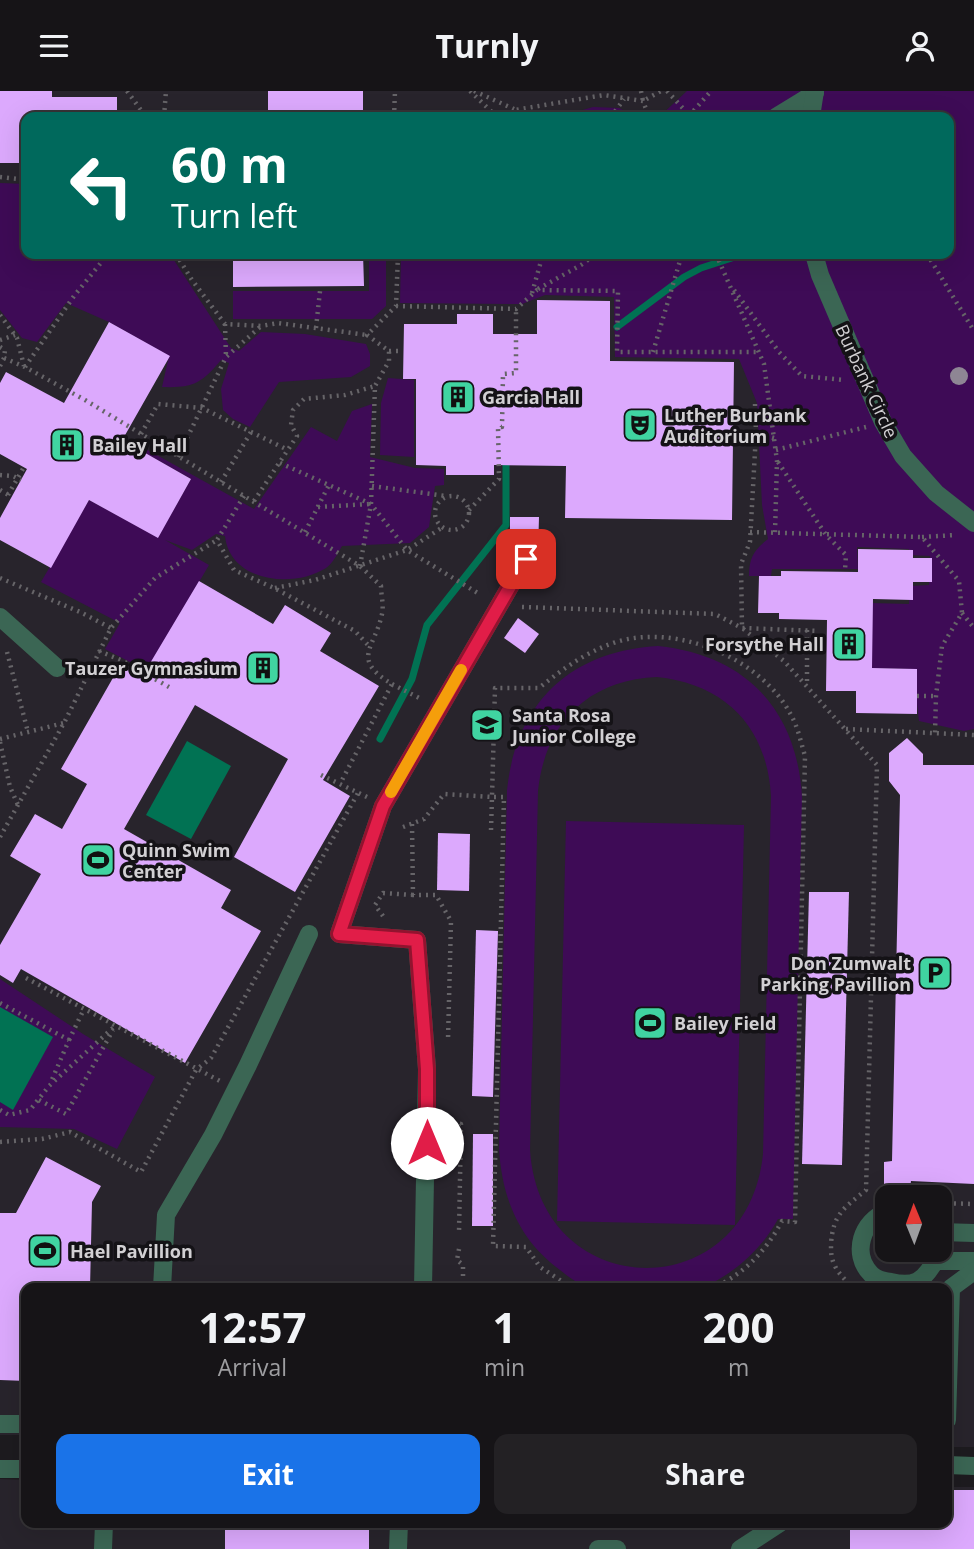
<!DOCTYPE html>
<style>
:root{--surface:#161417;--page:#232124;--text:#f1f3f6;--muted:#9e9ea1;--line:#353336;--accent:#1a73e8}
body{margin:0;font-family:"Open Sans",sans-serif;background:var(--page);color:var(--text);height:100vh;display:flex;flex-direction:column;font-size:26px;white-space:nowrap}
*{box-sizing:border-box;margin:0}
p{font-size:23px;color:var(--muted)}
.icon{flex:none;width:38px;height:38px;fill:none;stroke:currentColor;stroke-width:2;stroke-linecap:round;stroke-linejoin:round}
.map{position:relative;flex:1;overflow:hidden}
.panel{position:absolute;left:21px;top:1192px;width:931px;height:245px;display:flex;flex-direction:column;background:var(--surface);border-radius:14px;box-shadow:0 7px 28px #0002,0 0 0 2px var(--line)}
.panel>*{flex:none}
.banner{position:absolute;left:21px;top:21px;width:933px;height:147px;border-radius:14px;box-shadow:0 7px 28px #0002,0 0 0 2px var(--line);background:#00695c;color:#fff;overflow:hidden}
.needle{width:46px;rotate:359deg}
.controls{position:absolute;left:875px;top:1094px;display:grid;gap:14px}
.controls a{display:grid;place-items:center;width:77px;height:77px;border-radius:14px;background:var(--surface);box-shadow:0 7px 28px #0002,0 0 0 2px var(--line);font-size:35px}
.pin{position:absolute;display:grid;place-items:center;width:60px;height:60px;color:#fff;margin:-30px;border-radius:14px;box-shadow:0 4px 10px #0006}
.me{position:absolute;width:77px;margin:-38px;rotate:0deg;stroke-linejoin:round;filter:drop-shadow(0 0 5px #0008)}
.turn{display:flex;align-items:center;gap:24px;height:147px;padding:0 35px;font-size:32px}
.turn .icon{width:91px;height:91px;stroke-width:2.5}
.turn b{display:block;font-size:49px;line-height:60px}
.eta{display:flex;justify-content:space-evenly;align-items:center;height:119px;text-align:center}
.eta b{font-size:42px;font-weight:700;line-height:49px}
.action{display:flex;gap:14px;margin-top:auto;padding:14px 35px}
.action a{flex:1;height:80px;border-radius:14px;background:var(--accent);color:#fff;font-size:28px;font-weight:700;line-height:80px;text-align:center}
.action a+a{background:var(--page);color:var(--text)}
header{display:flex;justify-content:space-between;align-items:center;height:91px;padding:0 35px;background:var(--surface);font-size:32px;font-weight:700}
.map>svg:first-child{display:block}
.built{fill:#28242c;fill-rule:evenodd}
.green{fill:#3e0b56;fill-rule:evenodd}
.water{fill:#017253}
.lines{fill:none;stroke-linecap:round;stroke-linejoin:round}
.stream{stroke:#017253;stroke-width:7}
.building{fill:#dca9fd}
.path{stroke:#666468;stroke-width:4.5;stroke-dasharray:2 5;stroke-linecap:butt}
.minor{stroke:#3b6654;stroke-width:18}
.tree{fill:#8e8694}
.route-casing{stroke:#92132f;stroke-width:18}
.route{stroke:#e11d48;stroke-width:12}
.slow{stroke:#f59e0b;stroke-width:12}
.labels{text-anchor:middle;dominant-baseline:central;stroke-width:7;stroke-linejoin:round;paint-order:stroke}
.street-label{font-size:18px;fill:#d2d0d3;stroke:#141216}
.poi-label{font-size:18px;font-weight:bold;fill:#d2d0d3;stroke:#141216;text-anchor:start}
</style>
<header><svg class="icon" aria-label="menu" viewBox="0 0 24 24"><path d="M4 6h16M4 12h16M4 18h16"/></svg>Turnly<svg class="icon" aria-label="person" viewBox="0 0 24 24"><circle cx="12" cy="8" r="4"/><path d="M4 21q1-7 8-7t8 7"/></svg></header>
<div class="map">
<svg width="974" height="1458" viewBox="0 0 974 1458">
<rect width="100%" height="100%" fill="#1d1b1f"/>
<g class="built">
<path d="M0,0H974V1356H947V1197H26V1344H0ZM26,26H948V163H26ZM887,1106H940V1158H887Z"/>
<path d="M0,1388L26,1389V1432H947V1396H974V1458H0Z"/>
</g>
<g class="green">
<path d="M687,0H974V638L964,640L919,630L913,578L869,577L870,512L909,513L910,495L929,494L930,465L909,464V458L857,456L858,478H772L771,485H749C749,467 754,459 768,448L762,414L757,312L739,268L615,266L614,206L545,204L522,213L400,212L401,163H948V26H659Z"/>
<path d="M593,16L619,17L636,26H558Z"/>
<path d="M0,92L26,93V163H97L105,168L117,163H170L231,257L239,260L261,241L305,243L366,253L370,263V275L351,286L279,291L250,336L233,328L223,319L221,298L229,272L221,269C201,293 193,297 162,296L169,265L109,231L66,212L37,251L22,247L0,219Z"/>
<path d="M369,163H386V215L372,228H233V200H369Z"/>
<path d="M388,287L414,289V366L380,364L381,312Z"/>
<path d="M372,313L370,366L415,377L444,378V394L435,395L429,436L410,452L342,455C338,462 333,472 326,477C293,498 230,491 225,445L216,443L192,459L165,449L209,474L147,580L105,558L120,532L41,491L89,409L158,446L191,388L133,355L135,352L254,418L311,336L337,350L352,320Z"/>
<path d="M658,555C745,564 797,618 802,706L793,1128H778C761,1159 735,1182 702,1197C676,1197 651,1197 626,1197C615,1197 603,1198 593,1197C581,1196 569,1186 560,1179C519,1149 502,1107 499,1058L507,699C516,612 570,560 658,555ZM657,586C725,593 767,636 771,705L763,1063C747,1218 540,1213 530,1059L538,700C545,632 588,589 657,586Z"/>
<path d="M566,730L744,734L735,1134L557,1130Z"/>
<path d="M0,888L83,943L155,986L117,1058L74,1038L0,1036Z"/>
</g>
<g class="water">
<path d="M187,650L231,675L191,748L146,724Z"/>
<path d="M0,916L53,946L13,1019L0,1011Z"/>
</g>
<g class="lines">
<g class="stream">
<path d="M617,236L684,186L701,177L744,163"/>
<path d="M380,648L412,588L427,534L506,434V367"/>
</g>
</g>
<g class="building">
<path d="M0,0H52V6H117V26H26V72H0Z"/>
<rect x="268" y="0" width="95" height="26"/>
<path d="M233,163H363L364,195L233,196Z"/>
<path d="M537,209L610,210V270L734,271L732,429L565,427L566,375L494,374V384H446V375L416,374V288H403L404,233H457V223H493V243H537Z"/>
<path d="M109,231L170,265L124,346L135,352L133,355L191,388L158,447L89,409L51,477L0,449V427L27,378L0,363V292L6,281L64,312Z"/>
<path d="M510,426H539L538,462L527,457L516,462H510Z"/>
<path d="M858,458L913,459V467H932V491H913V509L873,508L872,577L917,578V623L856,622V600H826L827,529L779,528V522H758L759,485H781V480L858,481Z"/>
<path d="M199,490L273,533L285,514L331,542L320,560L379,595L323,689L350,705L295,801L234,766L288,668L195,614L124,738L231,799L221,817L261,840L185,972L21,878L13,892L0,884V854L41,783L10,765L35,723L62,738L87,693L61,678L122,571L143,584Z"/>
<path d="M518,527L539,543L525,562L504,547Z"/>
<path d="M907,647L923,663V674H974V1093L911,1090L910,1098H884V1071L892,1070L900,704L889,690V662Z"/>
<path d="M438,742L470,743L469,800L437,799Z"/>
<path d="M809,801H849L842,1074L802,1073Z"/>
<path d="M476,839L498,840L493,1006L472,1005Z"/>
<path d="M473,1043H493V1135H472Z"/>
<path d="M46,1066L101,1095L92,1111L90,1197H26V1290L0,1289V1122H16Z"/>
<path d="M947,1399H974V1458H850V1432H947Z"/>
<rect x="225" y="1432" width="144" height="26"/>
</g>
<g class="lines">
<g class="path">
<path d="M127,0L146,26"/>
<path d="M470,0L497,26"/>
<path d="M474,0L514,18"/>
<path d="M641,0L643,10L661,0"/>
<path d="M667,0L691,26"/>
<path d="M689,25L711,0"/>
<path d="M164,26L166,0"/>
<path d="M394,26L395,0"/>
<path d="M505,26L515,19L604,4L643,10L649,26"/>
<path d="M611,26L624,8"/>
<path d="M0,86L26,89"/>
<path d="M176,163L192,189L225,233L261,235L278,232L367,244"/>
<path d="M716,163L764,273L777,370L775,442"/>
<path d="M927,163L974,240"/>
<path d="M538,198L581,174L596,163"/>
<path d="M734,199L779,261L802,285L844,289"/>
<path d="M532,202L543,163"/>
<path d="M396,215L516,218L537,199L618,200L617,261H759"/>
<path d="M0,224L17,247L24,275"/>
<path d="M225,233L226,266"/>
<path d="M316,237L320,200"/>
<path d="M0,249L15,244"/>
<path d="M0,256L5,259L4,267L25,276L85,309L360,475L381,495C381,504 384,515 382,523C375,557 350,568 392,593L340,693"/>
<path d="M389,260H403"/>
<path d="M653,261L682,163"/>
<path d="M0,275L4,267"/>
<path d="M25,276L74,205L108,163"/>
<path d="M755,313L756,342"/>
<path d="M141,343L158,313L202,317L288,359"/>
<path d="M774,347L756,342L750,451L741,473L742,537L784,570L877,674L866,1099C844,1117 833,1123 831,1153C831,1161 831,1168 835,1175C839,1184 847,1189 851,1197"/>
<path d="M776,359L866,336"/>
<path d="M178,366L226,266L260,236"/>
<path d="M778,371L826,444L846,464L845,479"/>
<path d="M280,372L371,413L407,459L481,504"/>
<path d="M0,384L13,385L21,389"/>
<path d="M221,391L251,341"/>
<path d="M372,395L446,405"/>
<path d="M0,399L12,406"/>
<path d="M8,404L24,376"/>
<circle cx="452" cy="422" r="17"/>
<path d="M244,405L217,449L234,479L274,497L355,540L369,555"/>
<path d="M254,410L297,345L291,334L293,319L304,308L345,304L375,295"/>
<path d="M318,416L370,413"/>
<path d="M469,419L499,388L498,336H502L503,283L516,282V218"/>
<path d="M305,441L329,394"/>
<path d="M750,441L922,446L959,490L962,522L942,555L936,605L935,642"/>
<path d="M922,446L956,444"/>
<path d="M360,475L371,413L375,295L389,270V260L367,244L396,215L398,163"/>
<path d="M0,487L80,521L111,537"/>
<path d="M275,497L315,489L407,459L443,436"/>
<path d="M522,516L715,523L742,537L818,540"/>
<path d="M962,522L974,537"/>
<path d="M807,539V595"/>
<path d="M99,560L123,570L169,596"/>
<path d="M7,561L28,641"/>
<path d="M392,593L423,609"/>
<path d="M917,605H936"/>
<path d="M846,638L974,644"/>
<path d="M0,648L64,632"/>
<path d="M0,651L10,696L18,714"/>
<path d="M321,684L367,706"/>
<path d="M412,733L413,804H436L451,830L448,949"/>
<path d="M403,736L424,728L444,703L492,706L495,597H539C564,577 586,561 616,551C678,532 762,568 791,624C798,636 801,652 805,665L795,1131L782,1130C766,1160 744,1183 713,1197"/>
<path d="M491,739L492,706H504L493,1155L526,1156L540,1176L572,1197"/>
<path d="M0,746L64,632L111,537L155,487L217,449"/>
<path d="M383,825L375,814L383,802L413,804"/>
<path d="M26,887L220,990"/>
<path d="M0,912L69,949L51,991"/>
<path d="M69,949L84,918"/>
<path d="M39,1009L66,1023L113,939"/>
<path d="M0,1019L9,1024L30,1019L49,995L115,935"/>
<path d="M446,1031L461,1033L459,1142"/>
<path d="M0,1051L42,1048L70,1041L141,1081L196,979L211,967L358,702"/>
<path d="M940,1112L974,1113"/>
<path d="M459,1158L457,1169L463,1174V1197"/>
</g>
<g class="minor">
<path d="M776,26L815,2"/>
<path d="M811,26L815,0"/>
<path d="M814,163L820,184L883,331L903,365L936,402L974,432"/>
<path d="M0,526L57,577"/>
<path d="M887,1121C862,1129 851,1163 871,1183C876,1189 883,1190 891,1191C914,1196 923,1191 935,1170H974"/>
<path d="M940,1141L974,1142"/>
<path d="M162,1197L166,1124L213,1044L248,974L309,843"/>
<path d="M423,1197L427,978L417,849L339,843L383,715L526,468"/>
<path d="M947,1329L951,1197L974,1180"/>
<path d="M0,1333H26"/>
<path d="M947,1374L974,1375"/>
<path d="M0,1378H26"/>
<path d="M103,1458L104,1432"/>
<path d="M398,1458L399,1432"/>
<path d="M598,1458H617"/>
<path d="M740,1458L780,1432"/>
</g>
</g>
<circle class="tree" cx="959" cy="285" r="9"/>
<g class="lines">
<defs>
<path id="route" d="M427,1052V978L417,849L339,843L383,715L526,468"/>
</defs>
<use href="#route" class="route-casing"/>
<use href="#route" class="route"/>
<path class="slow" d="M391,701L461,579"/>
</g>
<defs>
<symbol id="building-square" viewBox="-11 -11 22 22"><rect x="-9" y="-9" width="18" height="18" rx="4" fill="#40d4a1" stroke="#141216"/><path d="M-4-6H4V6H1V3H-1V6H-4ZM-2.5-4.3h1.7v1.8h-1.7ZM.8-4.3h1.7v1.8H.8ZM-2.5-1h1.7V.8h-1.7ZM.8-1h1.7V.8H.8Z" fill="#111"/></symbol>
<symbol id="theatre-square" viewBox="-11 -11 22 22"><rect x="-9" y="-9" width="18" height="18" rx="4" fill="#40d4a1" stroke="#141216"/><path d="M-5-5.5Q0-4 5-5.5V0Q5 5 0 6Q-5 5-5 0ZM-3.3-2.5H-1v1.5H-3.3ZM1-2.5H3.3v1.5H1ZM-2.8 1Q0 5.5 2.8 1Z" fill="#111"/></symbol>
<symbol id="university-square" viewBox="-11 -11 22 22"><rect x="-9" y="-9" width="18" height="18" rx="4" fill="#40d4a1" stroke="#141216"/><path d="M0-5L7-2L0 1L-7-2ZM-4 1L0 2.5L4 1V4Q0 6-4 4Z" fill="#111"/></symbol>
<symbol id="stadium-square" viewBox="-11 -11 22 22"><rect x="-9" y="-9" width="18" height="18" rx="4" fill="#40d4a1" stroke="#141216"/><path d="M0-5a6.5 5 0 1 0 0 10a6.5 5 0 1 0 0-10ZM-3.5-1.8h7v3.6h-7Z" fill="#111"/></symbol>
<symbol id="parking-square" viewBox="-11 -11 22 22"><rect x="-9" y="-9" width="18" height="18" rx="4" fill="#40d4a1" stroke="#141216"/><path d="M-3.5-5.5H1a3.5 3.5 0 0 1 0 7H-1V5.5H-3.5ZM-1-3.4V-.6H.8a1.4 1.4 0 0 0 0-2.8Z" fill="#111"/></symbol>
</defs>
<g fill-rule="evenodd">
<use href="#building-square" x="439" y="287" width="38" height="38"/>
<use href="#theatre-square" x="621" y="315" width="38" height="38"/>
<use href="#building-square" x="48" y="335" width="38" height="38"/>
<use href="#building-square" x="830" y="534" width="38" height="38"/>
<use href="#building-square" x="244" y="558" width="38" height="38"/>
<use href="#university-square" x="468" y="615" width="38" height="38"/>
<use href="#stadium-square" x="79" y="750" width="38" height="38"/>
<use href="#parking-square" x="916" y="863" width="38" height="38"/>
<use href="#stadium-square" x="631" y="913" width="38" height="38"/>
<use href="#stadium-square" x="26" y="1141" width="38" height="38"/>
</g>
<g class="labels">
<g class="street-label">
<text transform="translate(867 290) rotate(65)">Burbank Circle</text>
</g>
<g class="poi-label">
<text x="482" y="306">Garcia Hall</text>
<text x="664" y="324">Luther Burbank<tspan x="664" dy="21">Auditorium</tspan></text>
<text x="92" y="354">Bailey Hall</text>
<text x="824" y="553" text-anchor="end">Forsythe Hall</text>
<text x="238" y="577" text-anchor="end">Tauzer Gymnasium</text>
<text x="512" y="624">Santa Rosa<tspan x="512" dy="21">Junior College</tspan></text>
<text x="122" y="759">Quinn Swim<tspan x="122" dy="21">Center</tspan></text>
<text x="911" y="872" text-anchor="end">Don Zumwalt<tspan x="911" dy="21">Parking Pavillion</tspan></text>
<text x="674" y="932">Bailey Field</text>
<text x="70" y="1160">Hael Pavillion</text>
</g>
</g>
</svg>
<div class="controls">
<a><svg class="needle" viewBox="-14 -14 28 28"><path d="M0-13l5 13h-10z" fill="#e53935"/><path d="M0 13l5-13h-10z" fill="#9e9ea1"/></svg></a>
</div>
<div class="pin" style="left:526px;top:468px;background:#d93025"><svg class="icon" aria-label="arrive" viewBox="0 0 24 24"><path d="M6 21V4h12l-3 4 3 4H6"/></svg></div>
<svg class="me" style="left:427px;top:1052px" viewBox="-20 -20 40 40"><circle r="19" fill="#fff"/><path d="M0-13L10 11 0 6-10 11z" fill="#e11d48"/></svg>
<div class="banner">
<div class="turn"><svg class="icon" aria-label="left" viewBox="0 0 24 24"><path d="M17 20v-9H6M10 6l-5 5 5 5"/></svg><div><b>60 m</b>Turn left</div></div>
</div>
<section class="panel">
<div class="eta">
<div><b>12:57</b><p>Arrival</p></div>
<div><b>1</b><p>min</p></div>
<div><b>200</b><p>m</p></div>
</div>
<div class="action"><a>Exit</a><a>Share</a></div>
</section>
</div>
